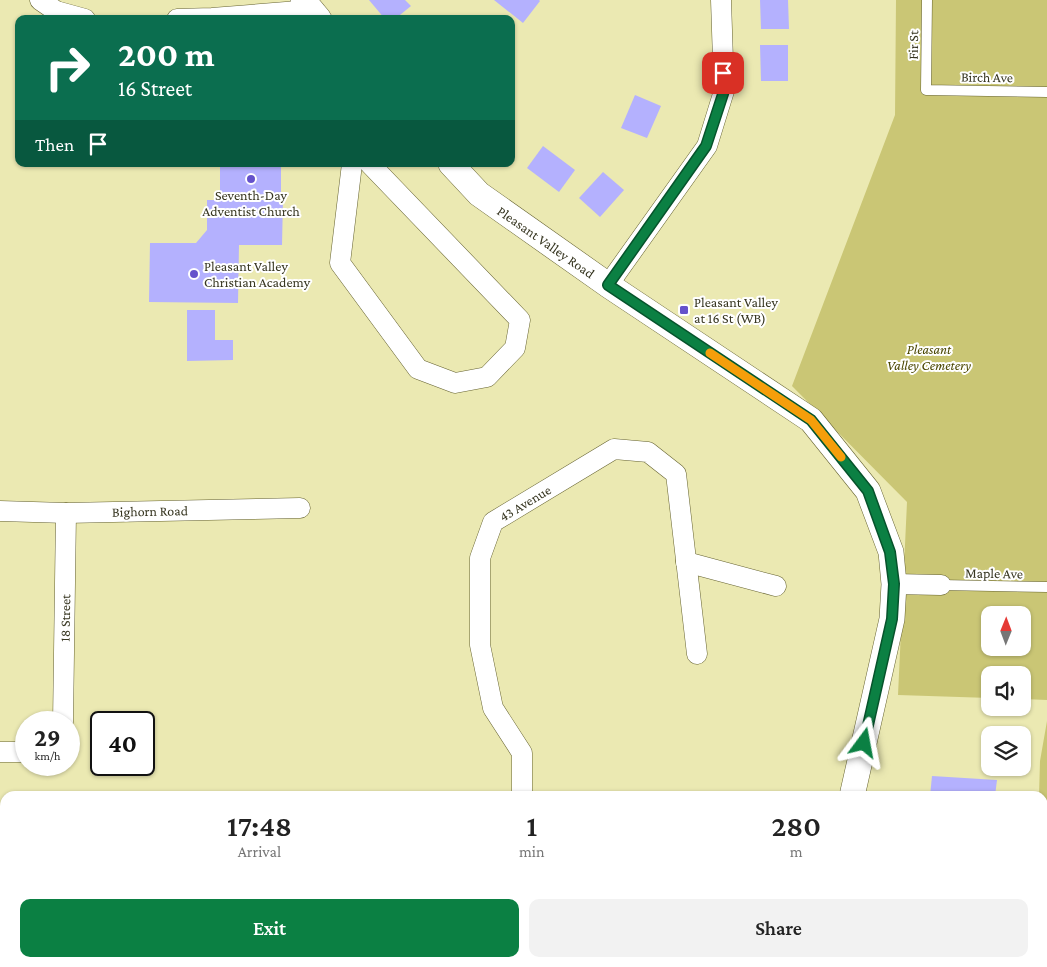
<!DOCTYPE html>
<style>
:root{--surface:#fff;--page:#f2f2f2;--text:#222;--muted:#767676;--accent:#0b8043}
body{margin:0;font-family:"Crimson Pro",serif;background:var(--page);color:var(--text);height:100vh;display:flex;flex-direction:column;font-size:19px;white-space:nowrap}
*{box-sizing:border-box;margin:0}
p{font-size:16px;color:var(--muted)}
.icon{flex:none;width:28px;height:28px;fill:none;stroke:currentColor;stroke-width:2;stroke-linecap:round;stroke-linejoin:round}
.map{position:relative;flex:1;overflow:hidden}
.side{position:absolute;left:0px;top:791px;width:1048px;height:176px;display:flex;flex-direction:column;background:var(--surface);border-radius:15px 15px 0 0;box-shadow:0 1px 4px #0004}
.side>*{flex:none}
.hud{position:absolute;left:15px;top:15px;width:500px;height:152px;border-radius:10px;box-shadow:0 1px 4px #0004;background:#0b6e4f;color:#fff;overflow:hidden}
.needle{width:32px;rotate:1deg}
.fabs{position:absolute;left:981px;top:606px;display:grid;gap:10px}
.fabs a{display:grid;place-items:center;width:50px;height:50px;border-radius:10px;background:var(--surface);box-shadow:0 1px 4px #0004;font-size:25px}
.speed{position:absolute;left:15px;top:711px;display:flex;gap:10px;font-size:25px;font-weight:700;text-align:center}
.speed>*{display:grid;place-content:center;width:65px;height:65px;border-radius:50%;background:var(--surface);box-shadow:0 1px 4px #0004;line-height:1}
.speed small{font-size:12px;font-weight:400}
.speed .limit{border:2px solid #111;border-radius:8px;background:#fff;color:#111}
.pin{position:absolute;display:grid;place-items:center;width:42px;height:42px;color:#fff;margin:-21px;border-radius:10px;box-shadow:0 2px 8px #0006}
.me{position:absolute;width:55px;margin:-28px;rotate:13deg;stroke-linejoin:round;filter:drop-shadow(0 0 4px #0008)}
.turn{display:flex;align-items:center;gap:18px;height:105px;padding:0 20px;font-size:22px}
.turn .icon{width:65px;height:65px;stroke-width:2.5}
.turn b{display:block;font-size:35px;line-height:42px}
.then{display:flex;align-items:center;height:48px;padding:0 20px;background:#0003;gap:10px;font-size:19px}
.eta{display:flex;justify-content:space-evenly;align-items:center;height:85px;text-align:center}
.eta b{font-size:30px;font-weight:600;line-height:35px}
.action{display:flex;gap:10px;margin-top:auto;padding:10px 20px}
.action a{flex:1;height:58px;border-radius:10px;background:var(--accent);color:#fff;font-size:20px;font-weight:600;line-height:58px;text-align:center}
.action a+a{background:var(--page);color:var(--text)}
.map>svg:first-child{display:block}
.green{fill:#cac675;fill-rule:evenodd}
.building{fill:#b4b1fe}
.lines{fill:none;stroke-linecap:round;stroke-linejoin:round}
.service-casing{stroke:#656230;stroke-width:11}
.minor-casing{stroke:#656230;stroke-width:21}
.tertiary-casing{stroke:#656230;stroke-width:26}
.service{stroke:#fff;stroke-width:10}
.minor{stroke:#fff;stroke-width:20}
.tertiary{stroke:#fff;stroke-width:25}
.route-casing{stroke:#07532c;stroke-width:12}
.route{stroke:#0b8043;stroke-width:9}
.slow{stroke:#f59e0b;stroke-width:9}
.poi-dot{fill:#6552cb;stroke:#fff;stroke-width:2}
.labels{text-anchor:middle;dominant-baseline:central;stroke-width:4;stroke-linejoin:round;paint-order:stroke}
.street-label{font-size:14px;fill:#373621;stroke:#fff}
.poi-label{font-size:14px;fill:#373621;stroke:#fff;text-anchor:start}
.park-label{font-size:14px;font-style:italic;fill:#4a4600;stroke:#fff}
</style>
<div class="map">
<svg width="1047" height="967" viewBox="0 0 1047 967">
<rect width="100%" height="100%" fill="#ebe9b2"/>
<g class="green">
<path d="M896,0H1047V700L1023,699L1022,675H990V698L898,695L907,502L792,386L895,115ZM990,615H1022V648H990Z"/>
<path d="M1047,721V822H1043L1042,796H1039L1040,761Z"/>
</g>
<g class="building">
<path d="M369,0H405L411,6L395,19H385Z"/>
<path d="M494,0H539L540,1L523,23Z"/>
<path d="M760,0H788L789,29H761Z"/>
<path d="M760,45H788V81H761Z"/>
<path d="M635,95L661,106L647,138L621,128Z"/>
<path d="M543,146L575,170L559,192L527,168Z"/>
<path d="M220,164H281V195L220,194Z"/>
<path d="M603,172L624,190L600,217L579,198Z"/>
<path d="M207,200H283L282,245H239L238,303L149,302L150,243H196L207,230Z"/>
<path d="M187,310H215V340H233V360L187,361Z"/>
<path d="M932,776L997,780L995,796H930Z"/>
</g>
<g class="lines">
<defs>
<g id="service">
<path d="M927,0L926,90L1047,92"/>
<path d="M941,585L1047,587"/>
</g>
<g id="minor">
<path d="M40,0L56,11L85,19"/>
<path d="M177,19L212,18L311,10"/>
<path d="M352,164L340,263L418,369L455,383L487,377L515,348L520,320L370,164"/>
<path d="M608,285L707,146L724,91L721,0"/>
<path d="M0,511L66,513L300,508"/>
<path d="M686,562L776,586"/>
<path d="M894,584L941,585"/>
<path d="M63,722L66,513"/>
<path d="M0,752H26"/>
<path d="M522,796V753L493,708L480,645V558L493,522L614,449L648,452L676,474L697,654"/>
<path d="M126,967V962"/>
<path d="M336,967V962"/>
</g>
<g id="tertiary">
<path d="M303,0L319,19"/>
<path d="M451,164L479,194L608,285L811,420L868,491L891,552L894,584L892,619L852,796"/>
<path d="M0,955H5"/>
<path d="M553,962L683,967"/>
<path d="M813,967L814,962"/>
</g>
</defs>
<use href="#service" class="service-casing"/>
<use href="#minor" class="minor-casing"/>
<use href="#tertiary" class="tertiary-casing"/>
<use href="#service" class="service"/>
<use href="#minor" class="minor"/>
<use href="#tertiary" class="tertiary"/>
</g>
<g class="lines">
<defs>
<path id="route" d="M723,73L724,91L706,146L608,285L811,420L868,491L890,552L894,584L892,619L864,743"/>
</defs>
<use href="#route" class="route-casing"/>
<use href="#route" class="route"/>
<path class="slow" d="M710,353L811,420L841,457"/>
</g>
<g class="poi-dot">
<circle cx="251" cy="179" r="5"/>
<circle cx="194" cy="274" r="5"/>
<rect x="679" y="305" width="10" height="10" rx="2.5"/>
</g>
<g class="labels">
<g class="street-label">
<text transform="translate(913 45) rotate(-89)">Fir St</text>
<text transform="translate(987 77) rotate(1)">Birch Ave</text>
<text transform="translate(546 242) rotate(35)">Pleasant Valley Road</text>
<text transform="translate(525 503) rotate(-31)">43 Avenue</text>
<text transform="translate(150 511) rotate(-1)">Bighorn Road</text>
<text transform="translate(994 573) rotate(1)">Maple Ave</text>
<text transform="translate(65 618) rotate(-89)">18 Street</text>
</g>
<g class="poi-label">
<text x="251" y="195" text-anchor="middle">Seventh-Day<tspan x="251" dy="16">Adventist Church</tspan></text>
<text x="204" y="266">Pleasant Valley<tspan x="204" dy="16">Christian Academy</tspan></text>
<text x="694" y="302">Pleasant Valley<tspan x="694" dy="16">at 16 St (WB)</tspan></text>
</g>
<g class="park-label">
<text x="929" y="349">Pleasant<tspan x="929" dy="16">Valley Cemetery</tspan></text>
</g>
</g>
</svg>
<div class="fabs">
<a><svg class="needle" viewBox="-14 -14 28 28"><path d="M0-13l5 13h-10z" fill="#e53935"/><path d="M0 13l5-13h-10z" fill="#767676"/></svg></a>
<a><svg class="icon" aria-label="sound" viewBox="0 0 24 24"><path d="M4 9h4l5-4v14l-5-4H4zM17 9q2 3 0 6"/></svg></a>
<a><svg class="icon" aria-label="layers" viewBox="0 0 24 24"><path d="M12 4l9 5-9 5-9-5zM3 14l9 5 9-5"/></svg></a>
</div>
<div class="speed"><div>29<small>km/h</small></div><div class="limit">40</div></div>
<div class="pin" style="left:723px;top:73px;background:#d93025"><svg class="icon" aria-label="arrive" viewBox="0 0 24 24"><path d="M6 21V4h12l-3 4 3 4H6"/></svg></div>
<svg class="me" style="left:864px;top:743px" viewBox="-20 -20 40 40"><path d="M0-17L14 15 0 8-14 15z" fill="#0b8043" stroke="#fff" stroke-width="4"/></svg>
<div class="hud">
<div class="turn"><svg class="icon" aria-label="right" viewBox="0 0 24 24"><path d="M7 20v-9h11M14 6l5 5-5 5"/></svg><div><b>200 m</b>16 Street</div></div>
<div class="then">Then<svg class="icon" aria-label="arrive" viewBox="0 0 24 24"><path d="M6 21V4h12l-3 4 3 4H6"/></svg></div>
</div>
<section class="side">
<div class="eta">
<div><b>17:48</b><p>Arrival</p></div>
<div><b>1</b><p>min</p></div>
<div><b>280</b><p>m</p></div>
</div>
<div class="action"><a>Exit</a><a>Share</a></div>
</section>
</div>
